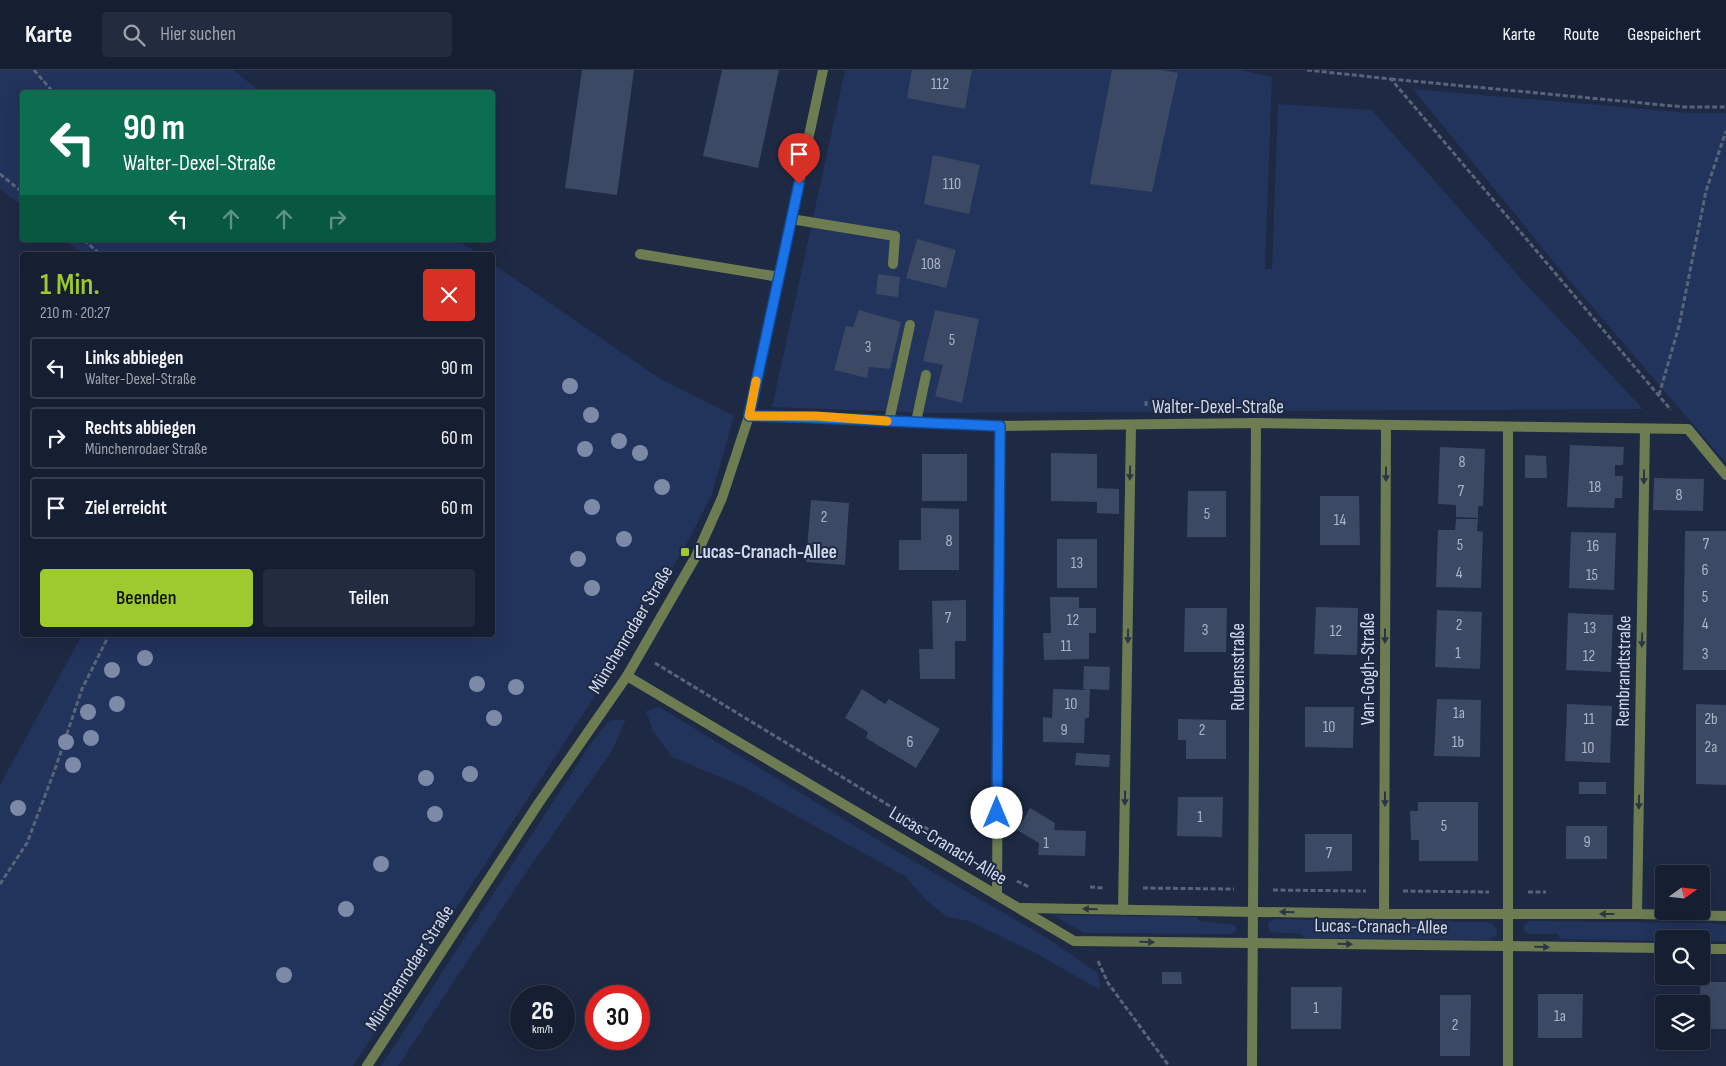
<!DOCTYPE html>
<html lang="de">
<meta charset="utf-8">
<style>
:root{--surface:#161f32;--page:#232c3e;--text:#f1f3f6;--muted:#9ea2ac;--line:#353d4d;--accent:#9eca2e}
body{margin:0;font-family:"Sofia Sans Condensed",sans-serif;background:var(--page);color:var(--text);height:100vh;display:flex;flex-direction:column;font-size:19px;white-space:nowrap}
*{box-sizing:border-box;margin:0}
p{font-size:16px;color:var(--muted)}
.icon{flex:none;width:28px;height:28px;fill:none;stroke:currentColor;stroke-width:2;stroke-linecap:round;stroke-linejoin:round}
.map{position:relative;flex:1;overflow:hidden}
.details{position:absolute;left:20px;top:182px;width:475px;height:385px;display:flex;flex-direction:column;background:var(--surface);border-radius:5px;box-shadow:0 5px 20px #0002,0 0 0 1px var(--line)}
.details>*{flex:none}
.hud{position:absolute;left:20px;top:20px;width:475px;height:152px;border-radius:5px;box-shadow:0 5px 20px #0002,0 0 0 1px var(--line);background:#0b6e4f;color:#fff;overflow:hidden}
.needle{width:32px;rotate:75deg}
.fabs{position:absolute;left:1655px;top:795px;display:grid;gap:10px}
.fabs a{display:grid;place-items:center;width:55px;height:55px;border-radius:5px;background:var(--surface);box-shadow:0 5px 20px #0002,0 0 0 1px var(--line);font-size:25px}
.speed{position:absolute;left:510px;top:915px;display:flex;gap:10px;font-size:25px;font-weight:700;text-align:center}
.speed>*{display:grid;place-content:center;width:65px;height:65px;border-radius:50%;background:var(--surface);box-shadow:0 5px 20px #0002,0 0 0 1px var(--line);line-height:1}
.speed small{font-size:12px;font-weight:400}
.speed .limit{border:8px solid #d22;background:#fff;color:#111}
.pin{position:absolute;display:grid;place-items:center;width:42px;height:42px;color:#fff;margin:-51px -21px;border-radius:50% 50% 50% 0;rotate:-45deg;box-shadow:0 0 5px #0007}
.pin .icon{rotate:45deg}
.me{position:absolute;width:55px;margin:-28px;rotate:0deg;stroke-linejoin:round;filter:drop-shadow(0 0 4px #0008)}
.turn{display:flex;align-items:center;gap:18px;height:105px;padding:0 20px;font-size:22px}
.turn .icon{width:65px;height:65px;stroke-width:2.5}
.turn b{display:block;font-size:35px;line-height:42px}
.lanes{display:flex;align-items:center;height:48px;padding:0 20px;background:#0003;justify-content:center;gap:25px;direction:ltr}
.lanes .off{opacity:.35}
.round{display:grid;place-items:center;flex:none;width:52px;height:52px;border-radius:5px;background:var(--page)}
.overview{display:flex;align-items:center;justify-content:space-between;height:85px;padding:0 20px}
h1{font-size:30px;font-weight:600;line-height:38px;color:var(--accent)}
.cta{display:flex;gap:10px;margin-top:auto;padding:10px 20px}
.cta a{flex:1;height:58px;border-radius:5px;background:var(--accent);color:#111;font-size:20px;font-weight:600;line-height:58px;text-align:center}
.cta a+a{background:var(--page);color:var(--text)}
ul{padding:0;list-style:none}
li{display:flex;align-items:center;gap:15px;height:62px;margin:0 10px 8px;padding:0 10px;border:2px solid var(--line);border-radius:5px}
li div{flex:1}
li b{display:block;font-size:19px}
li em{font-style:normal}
header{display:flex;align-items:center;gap:30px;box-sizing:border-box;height:70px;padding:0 25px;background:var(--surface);border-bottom:1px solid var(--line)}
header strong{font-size:24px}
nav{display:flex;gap:28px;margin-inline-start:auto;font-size:18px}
.search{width:350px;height:45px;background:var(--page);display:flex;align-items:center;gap:12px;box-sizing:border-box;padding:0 18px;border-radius:5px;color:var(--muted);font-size:19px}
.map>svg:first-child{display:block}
.green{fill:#22335c}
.building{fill:#3c4964}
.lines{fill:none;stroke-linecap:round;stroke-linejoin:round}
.path{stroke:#59637a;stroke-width:3;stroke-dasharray:5 2.5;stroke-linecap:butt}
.service{stroke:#6d7d51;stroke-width:10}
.minor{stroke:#6d7d51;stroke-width:10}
.tertiary{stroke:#6d7d51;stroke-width:10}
.tree{fill:#7c89a7}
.oneway{fill:#2a3645}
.route-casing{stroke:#114b97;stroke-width:12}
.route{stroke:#1a73e8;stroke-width:9}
.slow{stroke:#f59e0b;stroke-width:9}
.poi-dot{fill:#9eca2e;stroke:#1e2943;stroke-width:2}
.labels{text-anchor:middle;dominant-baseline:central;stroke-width:4;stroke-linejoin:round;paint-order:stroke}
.number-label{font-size:16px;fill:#abb4c8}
.street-label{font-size:19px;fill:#d0d8e9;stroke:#1e2943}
.poi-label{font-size:19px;font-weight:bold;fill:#d0d8e9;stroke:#1e2943;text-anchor:start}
</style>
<header>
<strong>Karte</strong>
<div class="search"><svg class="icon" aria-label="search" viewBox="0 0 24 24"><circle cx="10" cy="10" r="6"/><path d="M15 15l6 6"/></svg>Hier suchen</div>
<nav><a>Karte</a><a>Route</a><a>Gespeichert</a></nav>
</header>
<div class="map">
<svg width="1726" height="996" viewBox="0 0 1726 996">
<rect width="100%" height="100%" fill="#1e2943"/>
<g class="green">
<path d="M0,0H233L261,22H22V136L0,119Z"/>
<path d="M845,0H1240L1272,7L1265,199H1272L1278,34L1372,40L1524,212L1643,339L930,343L772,337Z"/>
<path d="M1413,19L1690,43H1726V393L1553,191Z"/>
<path d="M65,170H458L480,185H84Z"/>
<path d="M493,194L659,308L734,346L712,424L686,475L616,594L353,996H0V715L82,565H492Z"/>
<path d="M659,637L893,779L1047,868L1098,903L1100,920L1039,885L969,851L947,847L927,831L905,806L742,716L672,687L653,661L646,641Z"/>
<path d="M626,649L612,681L527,801L398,996H381L592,672L609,651Z"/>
<path d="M1053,845L1196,847L1199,851L1235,855L1236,861L1232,864L1084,863Z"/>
<path d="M1275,849L1484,852C1493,854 1497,855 1497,865L1487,870L1305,868L1301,864L1270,862L1268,856V852Z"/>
<path d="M1530,851L1710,853L1726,855V871H1701V869H1664V871L1560,869L1558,864H1529L1525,862L1524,855Z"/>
</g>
<g class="building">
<path d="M582,0H634L617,125L565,118Z"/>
<path d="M722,0H779L758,98L703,86Z"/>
<path d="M912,0H972L965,39L907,28Z"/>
<path d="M1112,0H1162L1178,3L1152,122L1090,114Z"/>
<path d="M933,85L980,95L969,144L924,134Z"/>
<path d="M917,169L956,180L946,218L906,208Z"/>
<path d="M878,204L900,207L898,227L876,224Z"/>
<path d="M859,240L901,252L890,299L869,297L867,308L834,300L846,256L853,257Z"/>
<path d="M935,240L979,249L962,333L935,326L943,295L923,291Z"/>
<path d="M1570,375L1624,377L1623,395H1615V406H1623L1622,428H1615L1614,438L1567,437Z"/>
<path d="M1440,377L1485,379L1483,436H1478V448L1456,447V435L1438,434Z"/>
<path d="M1051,383L1097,384V418L1119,419V444L1097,443V432L1051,431Z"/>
<rect x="922" y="384" width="45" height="47"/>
<path d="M1525,385L1546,386L1547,408H1525Z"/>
<path d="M1654,408L1704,409L1703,441L1653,440Z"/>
<path d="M1188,421H1226V467H1187Z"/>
<path d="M1320,426H1359L1360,475H1320Z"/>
<path d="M811,430L849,433L845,495L806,492Z"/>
<path d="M921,438L959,439V500H899V470H921Z"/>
<path d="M1456,449H1478L1477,461L1483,462L1481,518L1436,517L1438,460H1455Z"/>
<path d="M1685,461H1726V600H1683Z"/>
<path d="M1571,462L1616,463L1614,520L1569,518Z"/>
<rect x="1057" y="469" width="40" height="49"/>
<path d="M1050,527H1079V538H1096V563H1089V589L1044,590L1043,563H1051Z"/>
<path d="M966,530V571H955V609H920L919,579H933L932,531Z"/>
<path d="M1316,537L1358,538L1357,585L1314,584Z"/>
<path d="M1185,538H1227L1226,582H1184Z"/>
<path d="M1437,540L1482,542L1480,599L1435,597Z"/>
<path d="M1568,543L1613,545L1611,602L1566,600Z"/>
<path d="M1084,596L1110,597L1109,620L1090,619L1089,648H1085L1084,673L1043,672V647L1052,648L1053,619L1088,620L1083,619Z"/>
<path d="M862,619L885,634L889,629L940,659L916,698L866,668L868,662L845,648Z"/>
<path d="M1437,629L1481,630L1480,687L1434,686Z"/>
<path d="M1567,634L1612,636L1610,693L1565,691Z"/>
<path d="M1696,634L1726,635V715L1696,714Z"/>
<path d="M1305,637H1354L1353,678L1305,677Z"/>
<path d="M1178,649L1226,650V689H1186V670H1178Z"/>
<path d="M1076,683L1110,685L1109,697L1075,695Z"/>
<rect x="1579" y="712" width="27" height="12"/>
<path d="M1178,727H1223L1222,767L1177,766Z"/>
<path d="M1418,732H1478V791H1419V770H1411L1410,741H1418Z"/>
<path d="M1030,738L1055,753L1054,760L1086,761L1085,786L1038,785L1039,773L1017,760Z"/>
<rect x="1566" y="756" width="41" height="33"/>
<path d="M1305,764H1352V801L1305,802Z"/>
<path d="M1162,902H1181L1182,914H1162Z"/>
<path d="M1700,912H1726V959H1701Z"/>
<path d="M1291,917H1342L1341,959H1291Z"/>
<path d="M1538,924H1583L1582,968H1538Z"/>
<path d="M1440,925H1471L1470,986H1440Z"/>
</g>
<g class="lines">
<g class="path">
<path d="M34,0L53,22"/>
<path d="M1307,0L1391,9L1671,340"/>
<path d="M1391,9L1684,37H1726"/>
<path d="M0,104L22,122"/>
<path d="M84,170L101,185"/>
<path d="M1659,325L1679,256L1706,121L1726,61"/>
<path d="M1146,336V329"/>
<path d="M655,593L972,786"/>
<path d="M1017,811L1029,817"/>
<path d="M0,814L27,773L54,702L82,619L109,565"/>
<path d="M1090,817L1104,818"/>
<path d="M1143,818L1234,819"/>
<path d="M1273,820L1366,821"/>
<path d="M1403,821L1489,822"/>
<path d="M1528,822H1546"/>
<path d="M1098,891L1108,913L1169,996"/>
</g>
<g class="service">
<path d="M791,149L895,166L893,194"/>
<path d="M640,184L779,207"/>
<path d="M889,351L910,255"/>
<path d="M916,352L926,305"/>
</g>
<g class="minor">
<path d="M749,346L816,347L856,350L1000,356L1256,353L1688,359L1726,405"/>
<path d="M1508,358V996"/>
<path d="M627,606L1074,871L1664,878"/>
<path d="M997,825L1000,356"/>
<path d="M1022,838L1384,844H1637L1726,846"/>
<path d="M1123,840L1131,355"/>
<path d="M1384,844L1386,355"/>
<path d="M1637,844L1645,359"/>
<path d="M1701,879H1726"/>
<path d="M1252,996L1256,353"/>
</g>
<path class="tertiary" d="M367,996L538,734L627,606L696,486L722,428L749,346L823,0"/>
</g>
<g class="tree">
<circle cx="570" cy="316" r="8"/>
<circle cx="591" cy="345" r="8"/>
<circle cx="619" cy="371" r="8"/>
<circle cx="585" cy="379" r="8"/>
<circle cx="640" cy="383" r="8"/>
<circle cx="662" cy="417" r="8"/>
<circle cx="592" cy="437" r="8"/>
<circle cx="624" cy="469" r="8"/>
<circle cx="578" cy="489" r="8"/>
<circle cx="592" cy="518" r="8"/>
<circle cx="145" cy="588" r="8"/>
<circle cx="112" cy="600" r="8"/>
<circle cx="477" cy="614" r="8"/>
<circle cx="516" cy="617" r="8"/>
<circle cx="117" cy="634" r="8"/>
<circle cx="88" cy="642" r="8"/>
<circle cx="494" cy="648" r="8"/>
<circle cx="91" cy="668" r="8"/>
<circle cx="66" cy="672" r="8"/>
<circle cx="73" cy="695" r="8"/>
<circle cx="470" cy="704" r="8"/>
<circle cx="426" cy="708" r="8"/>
<circle cx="18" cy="738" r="8"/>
<circle cx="435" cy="744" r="8"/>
<circle cx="381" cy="794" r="8"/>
<circle cx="346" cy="839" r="8"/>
<circle cx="284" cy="905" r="8"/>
</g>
<defs><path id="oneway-solid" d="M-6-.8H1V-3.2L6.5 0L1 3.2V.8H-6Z" transform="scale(1.25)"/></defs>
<g class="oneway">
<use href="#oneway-solid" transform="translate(1130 403) rotate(91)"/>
<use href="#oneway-solid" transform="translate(1386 404) rotate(90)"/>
<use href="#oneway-solid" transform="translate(1644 407) rotate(91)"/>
<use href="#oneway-solid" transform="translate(1128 566) rotate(91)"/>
<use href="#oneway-solid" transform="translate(1385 566) rotate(90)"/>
<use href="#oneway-solid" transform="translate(1642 570) rotate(91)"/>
<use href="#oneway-solid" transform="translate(1125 728) rotate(91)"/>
<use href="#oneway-solid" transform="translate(1385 729) rotate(90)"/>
<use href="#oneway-solid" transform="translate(1639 732) rotate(91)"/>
<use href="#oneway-solid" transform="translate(1090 839) rotate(-179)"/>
<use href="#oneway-solid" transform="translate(1287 842) rotate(-179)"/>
<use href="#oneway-solid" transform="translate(1607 844) rotate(180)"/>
<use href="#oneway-solid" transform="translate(1147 872) rotate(1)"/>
<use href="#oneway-solid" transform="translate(1345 874) rotate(1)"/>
<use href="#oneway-solid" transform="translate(1542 877) rotate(1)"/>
</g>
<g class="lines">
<defs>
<path id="route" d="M799,114L749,346C833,347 916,353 1000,356L997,743"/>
</defs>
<use href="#route" class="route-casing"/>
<use href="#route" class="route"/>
<path class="slow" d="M756,311L749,346H816L887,351"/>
</g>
<rect class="poi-dot" x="680" y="477" width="10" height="10" rx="2.5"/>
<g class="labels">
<g class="number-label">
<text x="940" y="14">112</text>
<text x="952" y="114">110</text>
<text x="931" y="194">108</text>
<text x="952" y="270">5</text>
<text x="868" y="277">3</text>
<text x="1462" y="392">8</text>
<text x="1595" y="417">18</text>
<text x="1461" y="421">7</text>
<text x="1679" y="425">8</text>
<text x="1207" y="444">5</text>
<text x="824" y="447">2</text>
<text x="1340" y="450">14</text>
<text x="949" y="471">8</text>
<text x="1706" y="474">7</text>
<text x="1460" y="475">5</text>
<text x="1593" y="476">16</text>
<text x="1077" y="493">13</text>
<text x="1705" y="500">6</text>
<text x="1459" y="503">4</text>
<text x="1592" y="505">15</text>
<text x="1705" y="527">5</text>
<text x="948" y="548">7</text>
<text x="1073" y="550">12</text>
<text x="1705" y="554">4</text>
<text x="1459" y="555">2</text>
<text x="1590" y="558">13</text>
<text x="1205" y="560">3</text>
<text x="1336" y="561">12</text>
<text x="1066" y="576">11</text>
<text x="1458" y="583">1</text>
<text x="1705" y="584">3</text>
<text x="1589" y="586">12</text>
<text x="1071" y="634">10</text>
<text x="1459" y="643">1a</text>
<text x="1589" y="649">11</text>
<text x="1711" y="649">2b</text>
<text x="1329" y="657">10</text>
<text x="1064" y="660">9</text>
<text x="1202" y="660">2</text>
<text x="910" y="672">6</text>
<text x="1458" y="672">1b</text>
<text x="1711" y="677">2a</text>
<text x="1588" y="678">10</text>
<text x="1200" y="747">1</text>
<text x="1444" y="756">5</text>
<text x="1587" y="772">9</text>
<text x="1046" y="773">1</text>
<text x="1329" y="783">7</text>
<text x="1316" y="938">1</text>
<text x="1560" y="946">1a</text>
<text x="1455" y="955">2</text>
</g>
<g class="street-label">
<text x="1218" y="337">Walter-Dexel-Straße</text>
<text transform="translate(631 560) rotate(-59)">Münchenrodaer Straße</text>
<text transform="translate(1238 597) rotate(-90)">Rubensstraße</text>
<text transform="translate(1368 599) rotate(-90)">Van-Gogh-Straße</text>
<text transform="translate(1624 601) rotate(-89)">Rembrandtstraße</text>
<text transform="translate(948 776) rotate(31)">Lucas-Cranach-Allee</text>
<text transform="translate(1381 857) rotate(1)">Lucas-Cranach-Allee</text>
<text transform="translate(410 898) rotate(-57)">Münchenrodaer Straße</text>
</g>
<g class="poi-label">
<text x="695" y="482">Lucas-Cranach-Allee</text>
</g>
</g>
</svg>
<div class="fabs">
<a><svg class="needle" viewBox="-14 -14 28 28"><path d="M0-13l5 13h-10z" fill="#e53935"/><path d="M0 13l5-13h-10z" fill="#9ea2ac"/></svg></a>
<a><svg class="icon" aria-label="search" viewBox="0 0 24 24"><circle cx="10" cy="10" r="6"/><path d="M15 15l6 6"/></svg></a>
<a><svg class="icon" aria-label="layers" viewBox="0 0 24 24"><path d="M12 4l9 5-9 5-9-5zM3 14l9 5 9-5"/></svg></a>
</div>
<div class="speed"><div>26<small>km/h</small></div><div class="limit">30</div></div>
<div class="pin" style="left:799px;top:114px;background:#d93025"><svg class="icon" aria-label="arrive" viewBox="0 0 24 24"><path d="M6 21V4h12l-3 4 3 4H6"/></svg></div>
<svg class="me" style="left:997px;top:743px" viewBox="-20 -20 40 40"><circle r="19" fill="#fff"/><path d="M0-13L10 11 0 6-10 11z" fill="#1a73e8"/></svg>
<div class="hud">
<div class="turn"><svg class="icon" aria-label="left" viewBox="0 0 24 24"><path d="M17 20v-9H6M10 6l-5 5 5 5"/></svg><div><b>90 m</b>Walter-Dexel-Straße</div></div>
<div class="lanes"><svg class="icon" aria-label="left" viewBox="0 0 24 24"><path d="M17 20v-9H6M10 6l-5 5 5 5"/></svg><svg class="icon off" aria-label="ahead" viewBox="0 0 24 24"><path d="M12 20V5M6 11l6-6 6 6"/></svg><svg class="icon off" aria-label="ahead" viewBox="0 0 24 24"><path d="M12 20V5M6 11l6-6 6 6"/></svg><svg class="icon off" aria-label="right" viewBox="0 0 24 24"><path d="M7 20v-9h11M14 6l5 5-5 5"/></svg></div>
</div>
<section class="details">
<div class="overview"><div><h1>1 Min.</h1><p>210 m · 20:27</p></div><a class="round" style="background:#d93025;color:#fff"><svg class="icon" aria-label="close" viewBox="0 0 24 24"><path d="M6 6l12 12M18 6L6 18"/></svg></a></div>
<ul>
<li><svg class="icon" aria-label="left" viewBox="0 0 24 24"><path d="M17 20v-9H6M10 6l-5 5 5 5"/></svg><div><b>Links abbiegen</b><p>Walter-Dexel-Straße</p></div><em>90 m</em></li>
<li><svg class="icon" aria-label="right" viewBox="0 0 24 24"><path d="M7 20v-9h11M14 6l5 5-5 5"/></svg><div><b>Rechts abbiegen</b><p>Münchenrodaer Straße</p></div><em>60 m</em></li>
<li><svg class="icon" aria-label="arrive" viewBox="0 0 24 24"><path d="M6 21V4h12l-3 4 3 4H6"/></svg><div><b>Ziel erreicht</b></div><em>60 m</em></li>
</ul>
<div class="cta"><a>Beenden</a><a>Teilen</a></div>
</section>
</div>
